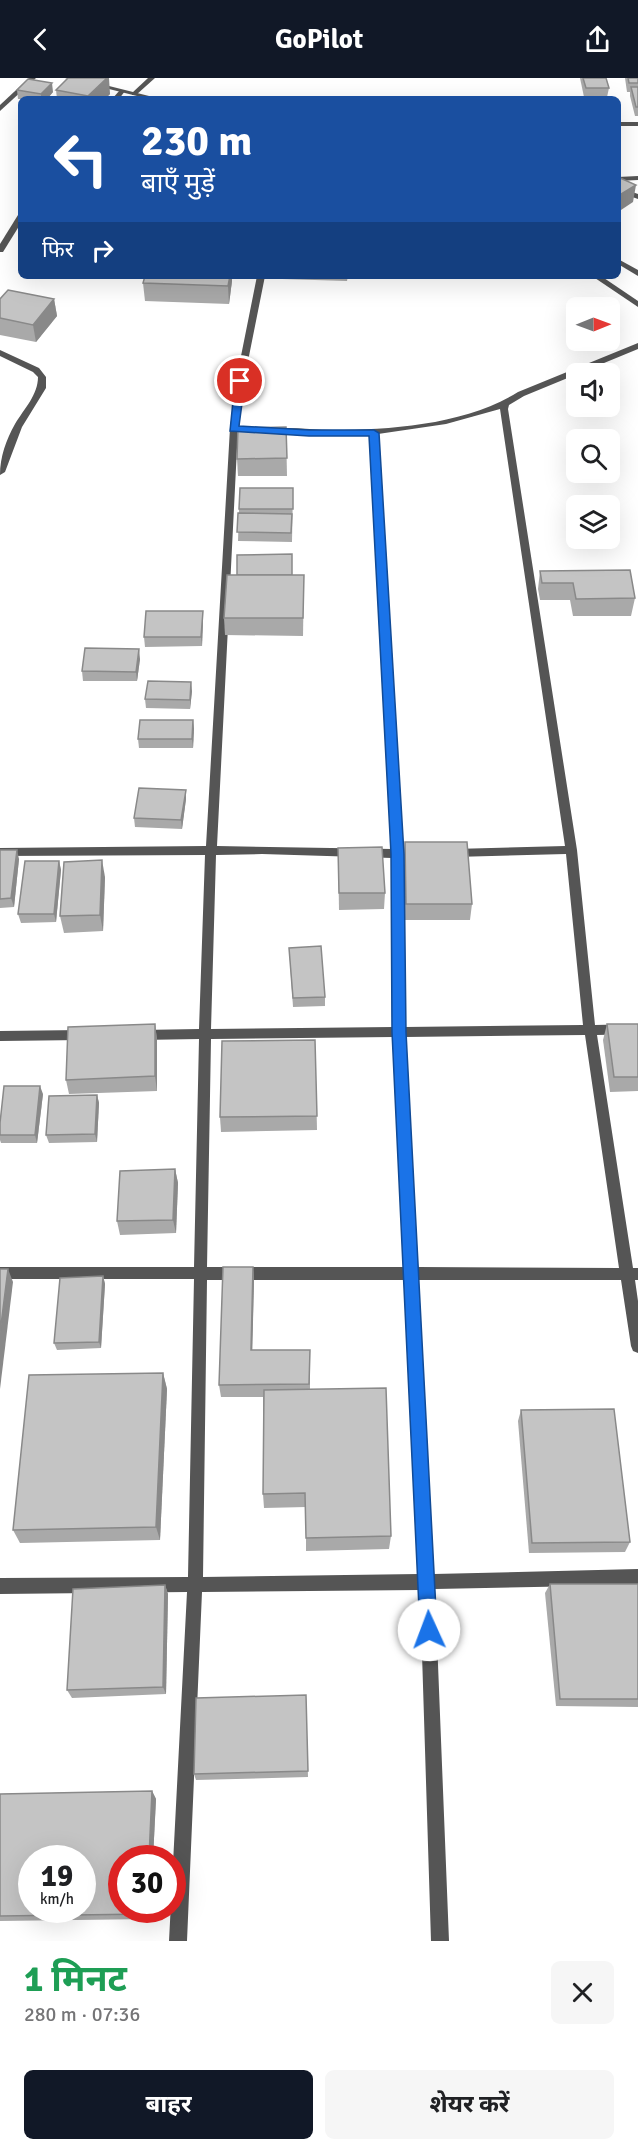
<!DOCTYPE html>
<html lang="hi">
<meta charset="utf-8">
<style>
:root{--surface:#fff;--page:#f6f6f6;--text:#202124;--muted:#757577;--accent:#111827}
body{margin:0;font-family:Signika,"Noto Sans Devanagari",sans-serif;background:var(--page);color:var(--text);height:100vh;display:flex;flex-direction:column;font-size:22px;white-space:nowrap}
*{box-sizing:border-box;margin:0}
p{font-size:20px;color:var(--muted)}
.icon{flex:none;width:33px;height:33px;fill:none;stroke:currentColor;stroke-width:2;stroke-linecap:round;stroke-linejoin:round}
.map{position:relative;height:1863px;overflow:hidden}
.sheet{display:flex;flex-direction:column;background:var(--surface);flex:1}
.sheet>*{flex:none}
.banner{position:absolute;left:18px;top:18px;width:603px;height:183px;border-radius:9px;box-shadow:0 6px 24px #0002;background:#1a4fa0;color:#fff;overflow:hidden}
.needle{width:39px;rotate:89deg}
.buttons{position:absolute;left:566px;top:219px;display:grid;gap:12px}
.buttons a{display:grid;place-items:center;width:54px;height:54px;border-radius:9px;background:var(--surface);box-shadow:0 6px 24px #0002;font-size:30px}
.speed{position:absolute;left:18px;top:1767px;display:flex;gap:12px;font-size:30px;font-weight:700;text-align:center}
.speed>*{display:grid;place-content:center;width:78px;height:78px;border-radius:50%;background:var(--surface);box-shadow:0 6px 24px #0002;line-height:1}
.speed small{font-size:15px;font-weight:400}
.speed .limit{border:9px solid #d22;background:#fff;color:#111}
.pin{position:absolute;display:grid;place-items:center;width:51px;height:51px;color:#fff;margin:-26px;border:3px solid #fff;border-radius:50%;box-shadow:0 2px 6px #0007}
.me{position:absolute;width:66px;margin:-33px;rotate:358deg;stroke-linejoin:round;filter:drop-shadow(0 0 4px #0008)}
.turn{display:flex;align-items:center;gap:21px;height:126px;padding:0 24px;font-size:27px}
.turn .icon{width:78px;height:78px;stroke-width:2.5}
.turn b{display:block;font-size:42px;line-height:51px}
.then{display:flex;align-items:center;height:57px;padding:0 24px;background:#0003;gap:12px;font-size:22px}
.round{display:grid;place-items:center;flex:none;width:63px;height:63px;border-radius:9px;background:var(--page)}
.headline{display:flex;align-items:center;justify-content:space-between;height:102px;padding:0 24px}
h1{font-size:36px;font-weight:700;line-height:45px;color:#1e9e55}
.cta{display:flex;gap:12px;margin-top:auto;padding:12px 24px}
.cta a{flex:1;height:69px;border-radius:9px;background:var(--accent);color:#fff;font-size:24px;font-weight:700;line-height:69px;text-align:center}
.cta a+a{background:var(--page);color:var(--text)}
header{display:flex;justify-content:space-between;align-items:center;height:78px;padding:0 24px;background:var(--accent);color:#fff;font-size:27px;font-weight:700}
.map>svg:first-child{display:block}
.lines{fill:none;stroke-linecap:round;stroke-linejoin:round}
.minor{fill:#555;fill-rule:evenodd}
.tertiary{fill:#555;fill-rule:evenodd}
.wall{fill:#a9a9a9}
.shaded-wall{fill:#898989}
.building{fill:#c4c4c4;stroke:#898989;stroke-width:1.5;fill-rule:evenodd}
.route{fill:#1a73e8;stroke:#114b97;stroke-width:1.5}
</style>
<header><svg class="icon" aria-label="back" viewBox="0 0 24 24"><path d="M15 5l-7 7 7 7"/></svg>GoPilot<svg class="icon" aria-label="share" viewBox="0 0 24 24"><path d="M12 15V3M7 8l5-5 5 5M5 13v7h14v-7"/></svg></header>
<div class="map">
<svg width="638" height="1863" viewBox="0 0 638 1863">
<rect width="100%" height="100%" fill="#fff"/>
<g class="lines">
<g class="minor">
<path d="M29,0H36L0,33V27Z"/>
<path d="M148,0H155L136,17H132V15Z"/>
<path d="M120,12L125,13L119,21H112Z"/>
<rect x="618" y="44" width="20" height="4"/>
<path d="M638,98V102L618,103V99Z"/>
<path d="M618,109L638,116V121L618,114Z"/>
<path d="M18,137H21V145L3,174H0V166Z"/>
<path d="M257,198H265L244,303L238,350L217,768L392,771L370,356L332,358L271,356L267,353L268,351C289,348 312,352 333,352C392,352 467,346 518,314L638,265V271L524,318L509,327L508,331L577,772L595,947L638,946V956L597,957L633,1190H638V1202H635L638,1223V1275L633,1273L631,1268L621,1202H418L434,1496L638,1491V1507L435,1511L449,1863H431L420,1512L202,1514L187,1863H169L187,1514L0,1516V1500L188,1499L194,1201H0V1189H194L199,961L141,962L137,961L135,957L137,953L141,952L199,951L205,777L0,778V770L206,768L230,350L236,303ZM500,331L565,768L454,771L448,775L454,779L566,776L583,947L405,949L404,780L408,779L410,776L408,773L403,772L378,356L446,346ZM262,776L392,780L393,949L211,951L216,777ZM585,957L619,1190L418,1189L405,959ZM393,959L404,1189H207L211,961ZM207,1202H405L419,1496L203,1499Z"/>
<path d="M0,272L39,290L46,299V310L22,349L5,394L0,397C0,379 6,362 15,346C24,331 38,317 38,299L33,294L0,278Z"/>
<path d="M82,952L86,953L88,957L86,961L82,962L0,963V953Z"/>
</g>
<g class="tertiary">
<path d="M65,0H77L161,21H149Z"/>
<path d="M618,181L638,192V198L618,186Z"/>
<path d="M592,198H601L638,223V229Z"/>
</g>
</g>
<g class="wall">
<path d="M580,0H606L609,10L607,19H584Z"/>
<path d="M625,0H638V38H635L630,18V14H627Z"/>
<path d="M17,12L53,14L47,21H18Z"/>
<path d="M56,12L110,16L105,21H57Z"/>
<path d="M282,198H348L347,203L282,201Z"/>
<path d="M232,203L229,226L145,223L143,205Z"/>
<path d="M0,221H54L57,238L36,264L0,257Z"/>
<path d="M286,349L287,398H238L237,381Z"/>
<path d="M293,410L292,464L238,463L239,431Z"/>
<path d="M540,493L635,520L631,538H573L570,522H540L538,511Z"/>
<path d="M292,497H304L303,558L225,557L224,540Z"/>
<path d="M203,533V542L202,568L145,569L144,559Z"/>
<path d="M140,581L137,603H83L82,593Z"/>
<path d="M192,613L190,631L146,630L145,621Z"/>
<path d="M193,642L194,651L193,670H139L138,661Z"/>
<path d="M186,721L182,751L135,749L134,740Z"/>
<path d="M405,764L472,826L470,842H405L403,780Z"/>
<path d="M338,770L385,815L384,831L339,832Z"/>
<path d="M0,772L19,781L14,829L0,830Z"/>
<path d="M59,783L61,792L56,844L21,845L18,836Z"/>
<path d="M105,799L103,853L64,855L60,838Z"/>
<path d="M289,870L325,919V928L293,929Z"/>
<path d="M155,946L157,962V1013L69,1016L66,1002Z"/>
<path d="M607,946H638V1013L610,1014L603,962Z"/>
<path d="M315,962L317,1052L221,1054L220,1039Z"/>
<path d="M43,1016L37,1065H1L0,1062V1045Z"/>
<path d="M97,1017L99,1025L97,1064L49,1065L46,1057Z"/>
<path d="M175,1091L178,1105L176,1155L120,1157L117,1143Z"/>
<path d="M253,1189L254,1203L252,1272H310V1311L391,1458L389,1471L306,1473V1429L264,1430L263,1416V1319H221L219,1307Z"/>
<path d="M103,1198L105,1206L101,1270L57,1272L54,1265Z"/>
<path d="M163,1295L167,1311L160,1462L20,1465L13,1452Z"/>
<path d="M521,1332L630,1464L625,1474L529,1475L518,1343Z"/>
<path d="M550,1506H638V1629L556,1628L545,1515Z"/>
<path d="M165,1507L168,1516L166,1616L72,1620L67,1612Z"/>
<path d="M306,1617L308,1699L196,1702L194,1696Z"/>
<path d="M152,1713L156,1721L153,1780H122V1832H151V1841L0,1843V1716Z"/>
</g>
<g class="shaded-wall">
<path d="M107,0H109L110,16L105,21H89L88,18Z"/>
<path d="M52,5L53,14L47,21H41V16Z"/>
<path d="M636,107L633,124L618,134V118Z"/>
<path d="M230,198H232V203L229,226L228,208Z"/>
<path d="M54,221L57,238L36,264L33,247Z"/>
<path d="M203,533V542L202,568L201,559Z"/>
<path d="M139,571L140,581L137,603L136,594Z"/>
<path d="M191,604L192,613L190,631V622Z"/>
<path d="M193,642L194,651L193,670L192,661Z"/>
<path d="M186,712V721L182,751L181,742Z"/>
<path d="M17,772L19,781L14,829L11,820Z"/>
<path d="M102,782L105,799L103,853L100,837Z"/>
<path d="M59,783L61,792L56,844L54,836Z"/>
<path d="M155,946L157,962V1013L155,998Z"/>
<path d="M40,1008L43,1016L37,1065L35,1057Z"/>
<path d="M97,1017L99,1025L97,1064L95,1056Z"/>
<path d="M175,1091L178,1105L176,1155L173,1142Z"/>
<path d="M253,1189L254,1203L252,1284L251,1272Z"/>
<path d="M8,1191L13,1204L0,1311V1255Z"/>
<path d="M103,1198L105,1206L101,1270L99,1264Z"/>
<path d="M163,1295L167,1311L160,1462L156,1449Z"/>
<path d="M165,1507L168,1516L166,1616L163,1609Z"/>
<path d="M152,1713L156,1721L153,1780H149Z"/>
<path d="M147,1832H151V1841L147,1836Z"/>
</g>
<g class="building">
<path d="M68,0H107L88,18L56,12Z"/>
<path d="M583,0H606L609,10H586Z"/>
<path d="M628,0H638V5H629Z"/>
<path d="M28,1L52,5L41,16L17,12Z"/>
<path d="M631,9H638V29H636Z"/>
<path d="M618,99L636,107L618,118Z"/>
<path d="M145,198H230L228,208L143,205Z"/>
<path d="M8,212L54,221L33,247L0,240V221Z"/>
<path d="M286,349L287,380L237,381L238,350Z"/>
<path d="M240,410H293V431H239Z"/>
<path d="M238,435L292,436L291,455L237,454Z"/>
<path d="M292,476V497H237V477Z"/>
<path d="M630,492L635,520L576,521L573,505H542L540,493Z"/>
<path d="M227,497H304L303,540H224Z"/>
<path d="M146,533H203L201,559H144Z"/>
<path d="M85,570L139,571L136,594L82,593Z"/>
<path d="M148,603L191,604L190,622L145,621Z"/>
<path d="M140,642H193L192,661H138Z"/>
<path d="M139,710L186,712L181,742L134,740Z"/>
<path d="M405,764H467L472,826H406Z"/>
<path d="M382,769L385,815H339L338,770Z"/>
<path d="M0,772H17L11,820L0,821Z"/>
<path d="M102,782L100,837L60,838L64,784Z"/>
<path d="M25,783H59L54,836H18Z"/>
<path d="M321,868L325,919L293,920L289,870Z"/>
<path d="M155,946V998L66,1002L68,949Z"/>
<path d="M607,946H638V999H614Z"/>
<path d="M315,962L317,1038L220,1039L222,963Z"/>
<path d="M4,1008H40L35,1057H0V1045Z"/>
<path d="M97,1017L95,1056L46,1057L49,1018Z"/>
<path d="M175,1091L173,1142L117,1143L120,1093Z"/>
<path d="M223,1189H253L251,1272H310L309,1306L219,1307Z"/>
<path d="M0,1191H8L0,1255Z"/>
<path d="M103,1198L99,1264L54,1265L60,1200Z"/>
<path d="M163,1295L156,1449L13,1452L29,1297Z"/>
<path d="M386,1310L391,1458L306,1460L305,1415L263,1416L264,1312Z"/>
<path d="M614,1331L630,1464L532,1465L521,1332Z"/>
<path d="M550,1506H638V1621H560Z"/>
<path d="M165,1507L163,1609L67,1612L73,1511Z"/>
<path d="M306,1617L308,1693L194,1696L196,1620Z"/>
<path d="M152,1713L149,1780H122V1832H147V1836L0,1838V1716ZM32,1780H82V1832H32Z"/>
</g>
<path class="route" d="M240,300L245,303L239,348L309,352H374L379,355L404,776L406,954L437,1552L435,1558L429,1561L423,1558L420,1552L392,954L391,776L369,358H309L230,353L235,303Z"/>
</svg>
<div class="buttons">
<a><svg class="needle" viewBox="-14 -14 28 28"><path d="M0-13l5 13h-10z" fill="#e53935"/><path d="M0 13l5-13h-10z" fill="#757577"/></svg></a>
<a><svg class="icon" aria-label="sound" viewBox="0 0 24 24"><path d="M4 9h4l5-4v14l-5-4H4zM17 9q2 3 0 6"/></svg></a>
<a><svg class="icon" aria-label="search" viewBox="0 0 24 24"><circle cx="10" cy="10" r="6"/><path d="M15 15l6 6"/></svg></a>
<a><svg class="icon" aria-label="layers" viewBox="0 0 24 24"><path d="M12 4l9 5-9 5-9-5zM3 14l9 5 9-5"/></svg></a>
</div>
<div class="speed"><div>19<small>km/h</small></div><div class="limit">30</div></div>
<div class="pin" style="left:240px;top:303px;background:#d93025"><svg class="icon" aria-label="arrive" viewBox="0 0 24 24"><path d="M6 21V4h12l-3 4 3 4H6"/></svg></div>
<svg class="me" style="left:429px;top:1552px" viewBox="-20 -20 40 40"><circle r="19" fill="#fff"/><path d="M0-13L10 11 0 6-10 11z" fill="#1a73e8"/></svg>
<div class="banner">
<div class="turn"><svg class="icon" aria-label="left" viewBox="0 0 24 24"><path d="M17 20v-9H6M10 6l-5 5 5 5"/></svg><div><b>230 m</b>बाएँ मुड़ें</div></div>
<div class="then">फिर<svg class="icon" aria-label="right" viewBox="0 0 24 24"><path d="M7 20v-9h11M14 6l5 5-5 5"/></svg></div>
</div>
</div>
<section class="sheet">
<div class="headline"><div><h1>1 मिनट</h1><p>280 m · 07:36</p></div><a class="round"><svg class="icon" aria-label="close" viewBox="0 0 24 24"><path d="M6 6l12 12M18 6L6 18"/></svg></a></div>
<div class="cta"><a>बाहर</a><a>शेयर करें</a></div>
</section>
